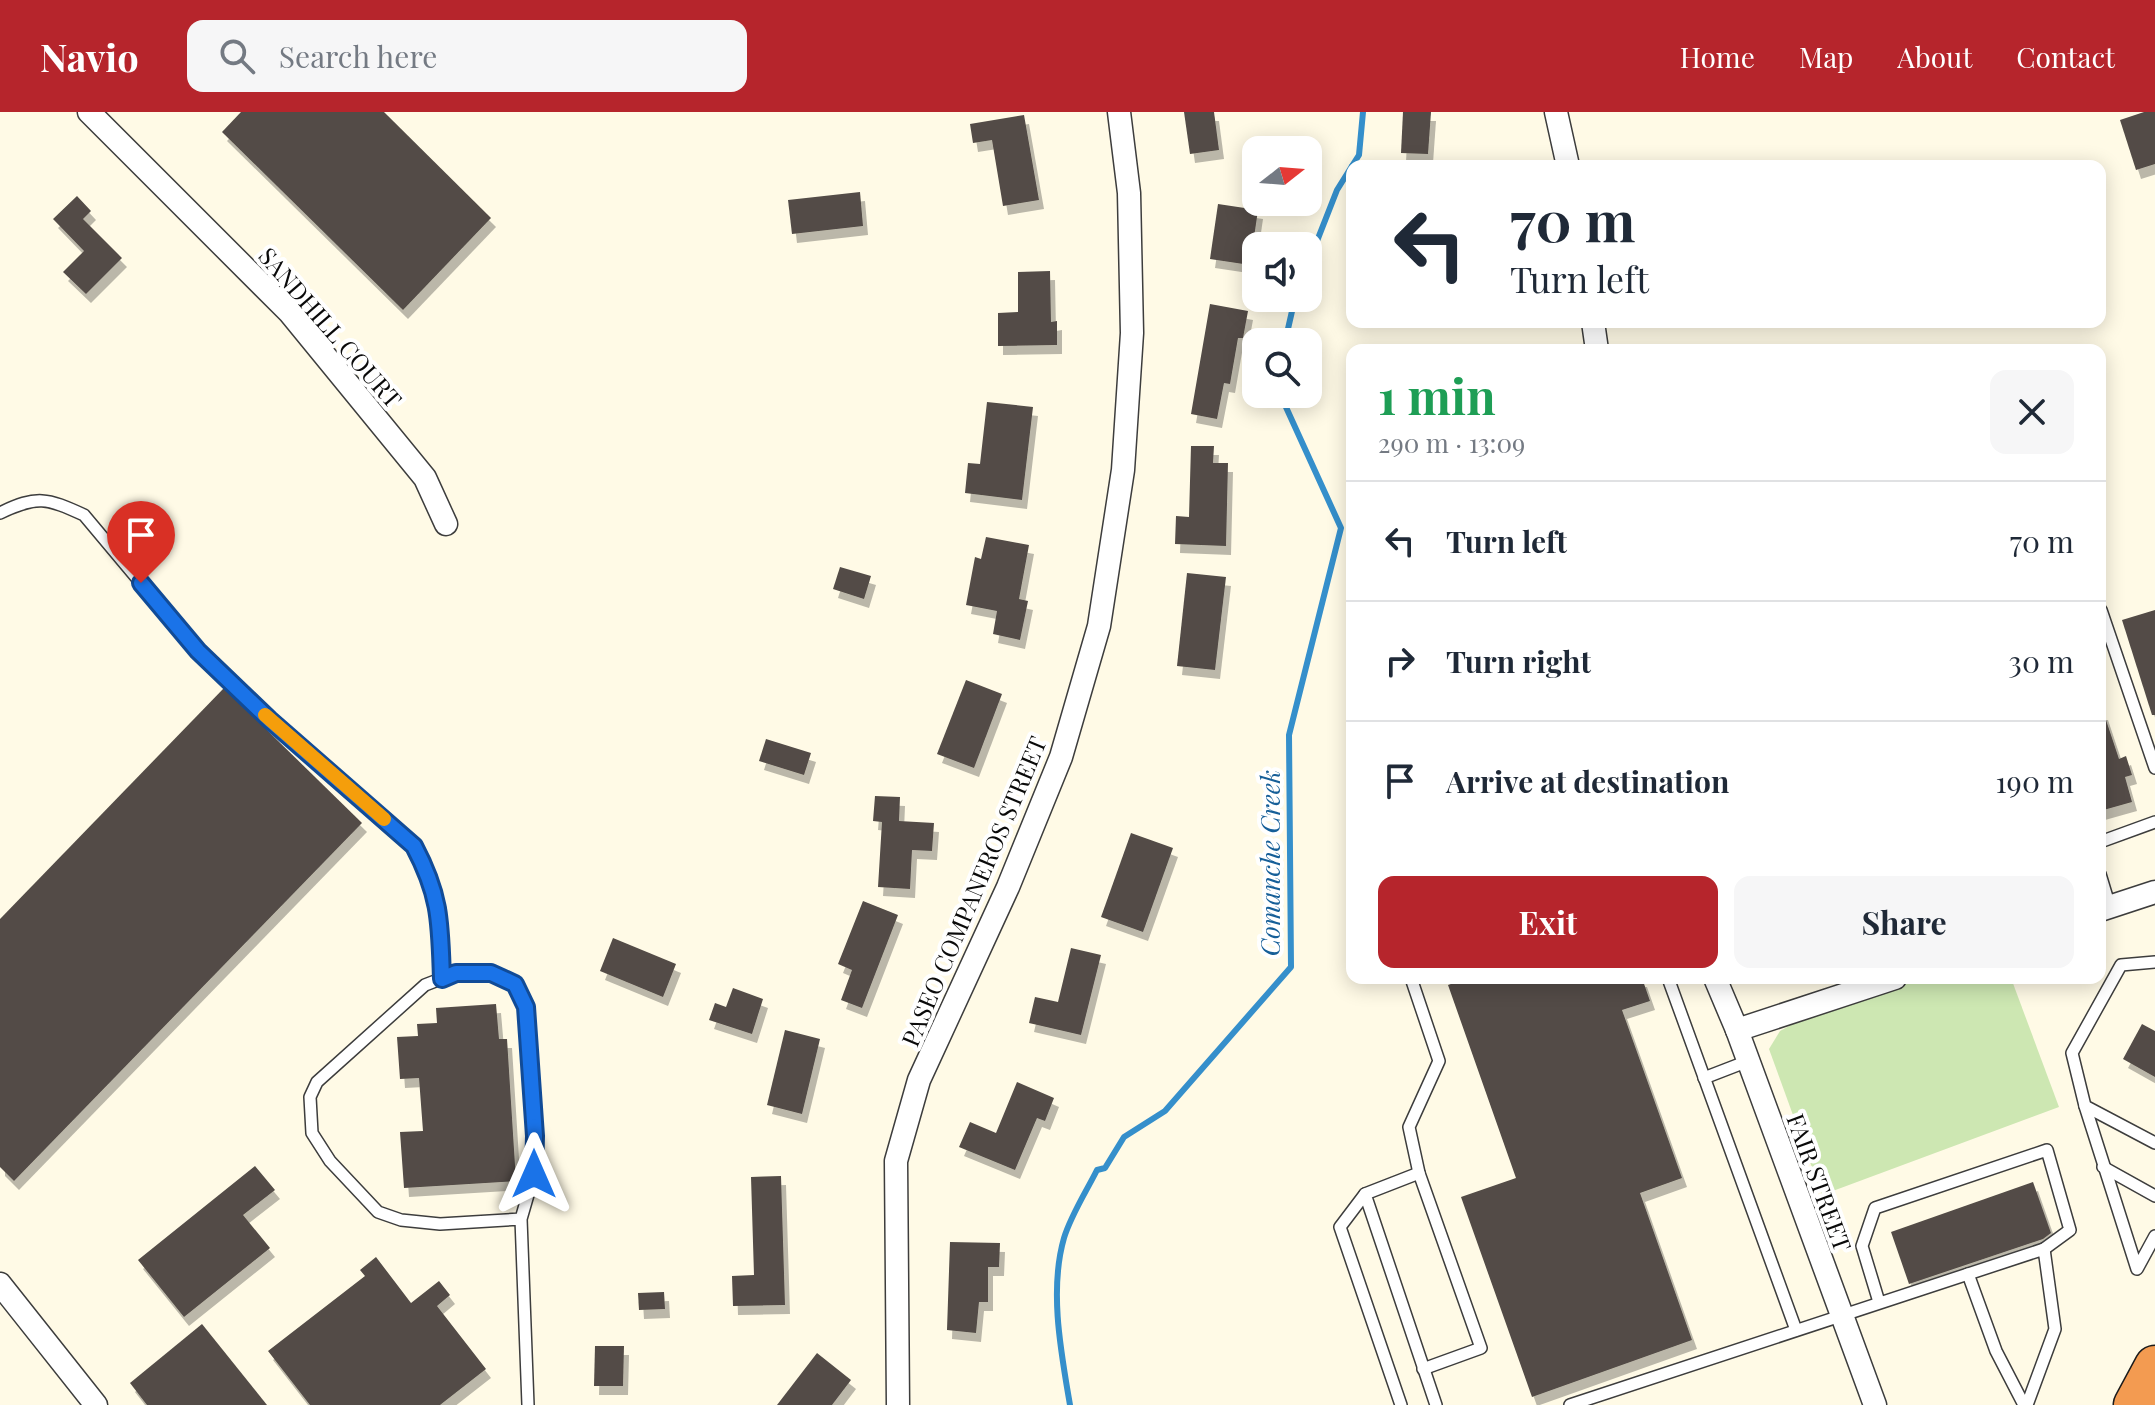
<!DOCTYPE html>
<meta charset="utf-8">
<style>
:root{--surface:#fff;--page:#f6f6f7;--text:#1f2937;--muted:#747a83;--line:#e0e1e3;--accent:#b6252c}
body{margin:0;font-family:"Playfair Display",serif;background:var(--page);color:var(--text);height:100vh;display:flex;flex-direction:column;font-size:30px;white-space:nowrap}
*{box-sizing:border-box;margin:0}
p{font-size:26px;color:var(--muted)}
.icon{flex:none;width:44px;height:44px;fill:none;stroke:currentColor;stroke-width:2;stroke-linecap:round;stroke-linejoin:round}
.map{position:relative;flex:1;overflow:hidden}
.sheet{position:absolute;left:1346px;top:232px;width:760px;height:640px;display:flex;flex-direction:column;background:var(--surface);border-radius:16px;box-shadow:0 4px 20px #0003}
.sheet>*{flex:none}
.guide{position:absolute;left:1346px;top:48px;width:760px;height:168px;border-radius:16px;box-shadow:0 4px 20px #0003;background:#fff;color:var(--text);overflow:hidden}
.needle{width:52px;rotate:73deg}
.tools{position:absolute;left:1242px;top:24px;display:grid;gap:16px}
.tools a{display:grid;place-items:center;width:80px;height:80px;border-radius:16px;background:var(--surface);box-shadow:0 4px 20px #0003;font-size:40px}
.pin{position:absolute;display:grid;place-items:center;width:68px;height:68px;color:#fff;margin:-82px -34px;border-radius:50% 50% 50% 0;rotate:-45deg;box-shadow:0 0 8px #0007}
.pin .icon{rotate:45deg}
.me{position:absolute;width:88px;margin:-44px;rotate:0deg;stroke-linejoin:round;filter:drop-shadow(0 0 6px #0008)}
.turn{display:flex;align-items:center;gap:28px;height:168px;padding:0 32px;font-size:36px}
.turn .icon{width:104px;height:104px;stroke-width:2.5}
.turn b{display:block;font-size:56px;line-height:68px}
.round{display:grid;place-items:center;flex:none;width:84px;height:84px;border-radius:16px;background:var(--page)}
.overview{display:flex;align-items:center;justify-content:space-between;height:136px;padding:0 32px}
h1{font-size:48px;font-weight:700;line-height:60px;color:#1e9e55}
.cta{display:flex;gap:16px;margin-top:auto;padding:16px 32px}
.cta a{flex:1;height:92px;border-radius:16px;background:var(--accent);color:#fff;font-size:32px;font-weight:700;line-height:92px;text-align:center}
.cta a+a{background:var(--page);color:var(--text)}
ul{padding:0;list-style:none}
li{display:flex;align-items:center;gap:24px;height:120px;padding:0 32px;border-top:2px solid var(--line)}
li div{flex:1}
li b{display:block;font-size:30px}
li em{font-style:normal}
header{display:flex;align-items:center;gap:48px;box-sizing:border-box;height:112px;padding:0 40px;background:var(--accent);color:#fff}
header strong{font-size:38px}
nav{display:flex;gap:44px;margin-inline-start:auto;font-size:28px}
.search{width:560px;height:72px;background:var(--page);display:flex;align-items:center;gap:20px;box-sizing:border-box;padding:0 28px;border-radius:16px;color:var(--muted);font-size:30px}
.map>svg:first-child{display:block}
.green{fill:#cde7b2}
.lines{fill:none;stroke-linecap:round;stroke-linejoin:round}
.stream{stroke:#358fcb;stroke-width:6}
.building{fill:#524b46;filter:url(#shadow)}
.lane-casing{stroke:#3d3d3d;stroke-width:14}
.street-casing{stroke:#3d3d3d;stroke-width:25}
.highway-casing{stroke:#1b1b1b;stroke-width:43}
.lane{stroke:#fff;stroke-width:11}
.street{stroke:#fff;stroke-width:22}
.highway{stroke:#f39b51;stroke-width:40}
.route-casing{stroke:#114b97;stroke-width:20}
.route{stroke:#1a73e8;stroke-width:14}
.slow{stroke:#f59e0b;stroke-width:14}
.labels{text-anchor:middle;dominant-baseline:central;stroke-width:8;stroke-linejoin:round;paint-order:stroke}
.street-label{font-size:24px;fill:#0a0a0a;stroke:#fff}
.water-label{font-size:26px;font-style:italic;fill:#165f98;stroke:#fff}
</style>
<header>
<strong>Navio</strong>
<div class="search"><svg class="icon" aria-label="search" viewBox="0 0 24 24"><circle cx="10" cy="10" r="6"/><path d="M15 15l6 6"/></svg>Search here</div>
<nav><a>Home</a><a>Map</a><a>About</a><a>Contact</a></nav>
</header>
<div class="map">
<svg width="2155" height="1293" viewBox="0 0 2155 1293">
<defs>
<filter id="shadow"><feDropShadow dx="5" dy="9" stdDeviation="0" flood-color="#0004"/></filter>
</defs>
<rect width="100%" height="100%" fill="#fffae6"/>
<path class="green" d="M1917,866H2011L2059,995L1822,1083L1769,937L1780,919L1802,907Z"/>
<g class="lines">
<g class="stream">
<path d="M1352,54L1359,43L1363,0"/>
<path d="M1308,152L1337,78L1352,54"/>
<path d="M1285,230L1295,186"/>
<path d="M1070,1293C1061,1240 1049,1178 1064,1126C1071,1103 1086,1080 1097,1058L1105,1056L1124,1025L1165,999L1291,855L1289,623L1341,416L1280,282"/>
</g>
</g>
<g class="building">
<path d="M241,0H384L491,106L403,198L222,20Z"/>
<path d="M1184,0H1214L1219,38L1190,42Z"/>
<path d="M1403,0H1431L1428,42L1401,41Z"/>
<path d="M2144,0H2155V52L2136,58L2120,8Z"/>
<path d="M1024,3L1039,88L1003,94L992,28L973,31L970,12Z"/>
<path d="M860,80L863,114L792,122L788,88Z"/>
<path d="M77,84L91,99L83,107L122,146L86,182L63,160L84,139L53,107Z"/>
<path d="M1218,92L1258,98L1250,153L1210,147Z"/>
<path d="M1050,159L1051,210L1057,209V233L998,234V201L1018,200V160Z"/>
<path d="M1210,192L1248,199L1243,226H1238L1230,272L1224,271L1217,307L1191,302Z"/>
<path d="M987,290L1033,295L1022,388L965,381L968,351L980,352Z"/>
<path d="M1191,334H1214L1213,351H1228L1226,434L1175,432L1176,404L1189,405Z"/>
<path d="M986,425L1029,433L1019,487L1028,489L1020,528L993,522L997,499L966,493L975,445L981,447Z"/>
<path d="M840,455L871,464L864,487L833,477Z"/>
<path d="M1187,461L1226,465L1215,558L1177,554Z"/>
<path d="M2155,498V603H2152L2122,508Z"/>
<path d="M966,568L1002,582L974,656L937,642Z"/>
<path d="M224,576L362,711L14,1069L0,1055V807Z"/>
<path d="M2100,599H2103L2119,647L2126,644L2132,663L2125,665L2132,690L2100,699Z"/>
<path d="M766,627L811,641L804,663L759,649Z"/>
<path d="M875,684L900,685L899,709L934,711L932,739L912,738L910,777L878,775L882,710L873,709Z"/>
<path d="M1131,721L1173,736L1143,820L1101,805Z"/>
<path d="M863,789L898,803L862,896L841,888L852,858L838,852Z"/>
<path d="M613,826L676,852L663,885L600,859Z"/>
<path d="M1071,836L1101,843L1081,923L1029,911L1035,885L1058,890Z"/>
<path d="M1468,866H1642L1650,889L1622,898L1682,1066L1640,1081L1692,1228L1532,1285L1461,1085L1516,1066L1448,873Z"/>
<path d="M733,876L763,887L752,922L709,908L715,891L726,895Z"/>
<path d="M496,892L499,927H507L516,1069L404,1076L400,1020L423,1019L419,966L400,967L397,925L418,924L417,912L437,911L436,896Z"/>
<path d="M2142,912L2155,919V965L2123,947Z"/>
<path d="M785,918L820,927L802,1002L767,993Z"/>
<path d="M1017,970L1054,986L1045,1009L1037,1006L1015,1058L959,1035L970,1010L996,1021Z"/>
<path d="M255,1054L275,1078L243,1103L270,1136L184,1205L138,1148Z"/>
<path d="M781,1064L785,1193L733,1194L732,1164L754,1163L751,1065Z"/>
<path d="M2033,1070L2051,1121L2043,1127L1909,1172L1891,1120Z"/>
<path d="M950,1130L1000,1131L999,1155H988V1190H979L976,1221L947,1218Z"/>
<path d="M376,1145L411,1191L439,1169L450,1183L437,1194L486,1257L440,1293H310L268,1239L365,1164L360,1158Z"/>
<path d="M664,1180L665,1197L639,1198L638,1181Z"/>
<path d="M202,1212L267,1293H147L130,1271Z"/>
<path d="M595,1234H624L623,1274H594Z"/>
<path d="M817,1241L851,1268L832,1293H777Z"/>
</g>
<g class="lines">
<defs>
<g id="lane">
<path d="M0,401C37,383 47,386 84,403L198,539L270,608L414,734L428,760L440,798L442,867"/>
<path d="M2101,498L2155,656"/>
<path d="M2100,730L2155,710"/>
<path d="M2100,762L2110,795"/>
<path d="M2155,850L2121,853L2072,941L2085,994L2155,1031"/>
<path d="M1411,866L1439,949L1409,1015L1419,1061L1365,1082L1436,1293"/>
<path d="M1668,866L1796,1218"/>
<path d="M1704,966L1748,949"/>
<path d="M2085,994L2137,1157L2155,1124"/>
<path d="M2103,1055L2155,1084"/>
<path d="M1419,1061L1481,1236L1423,1257"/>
<path d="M1365,1082L1340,1115L1401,1293"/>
<path d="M521,1107L440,1112L401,1108L378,1100L330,1049L312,1021L310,985L317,970L425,873L456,861H491L515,872L526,895L535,1024L534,1062L521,1107L528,1293"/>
<path d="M1968,1162L1996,1239L2024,1293"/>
<path d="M1879,1190L1862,1134L1875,1096L2047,1038L2070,1118L2044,1137"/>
<path d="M1570,1293L2044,1137L2055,1217L2027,1293"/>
</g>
<g id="street">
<path d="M89,0L290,201L425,366L446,412"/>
<path d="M1556,0L1568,54"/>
<path d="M1593,210L1597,238"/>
<path d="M2100,798L2155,780"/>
<path d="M1715,866L1737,918L1875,1293"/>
<path d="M1737,918L1895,866"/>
<path d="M0,1172L96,1293"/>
<path d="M898,1293L896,1049L919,968L1008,775L1061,645L1099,514L1123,358L1132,221L1129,81L1119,0"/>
</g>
<path id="highway" d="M2134,1293L2155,1254"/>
</defs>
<use href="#lane" class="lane-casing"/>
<use href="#street" class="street-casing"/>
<use href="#highway" class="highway-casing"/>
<use href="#lane" class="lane"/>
<use href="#street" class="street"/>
<use href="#highway" class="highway"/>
</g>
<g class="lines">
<defs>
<path id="route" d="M141,471L198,539L270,608L414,734C441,785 440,811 442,867L456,861H491L515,872L526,895L535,1024L534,1062"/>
</defs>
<use href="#route" class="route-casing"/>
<use href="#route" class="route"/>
<path class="slow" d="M265,603L384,707"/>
</g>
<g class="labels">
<g class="street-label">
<text transform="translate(331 215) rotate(49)">SANDHILL COURT</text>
<text transform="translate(973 779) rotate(-67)">PASEO COMPANEROS STREET</text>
<text transform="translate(1820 1070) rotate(70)">FAIR STREET</text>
</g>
<g class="water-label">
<text transform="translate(1269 751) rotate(-90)">Comanche Creek</text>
</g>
</g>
</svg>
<div class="tools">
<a><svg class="needle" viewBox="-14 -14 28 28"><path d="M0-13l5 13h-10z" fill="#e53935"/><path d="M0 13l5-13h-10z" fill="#747a83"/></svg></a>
<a><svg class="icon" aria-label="sound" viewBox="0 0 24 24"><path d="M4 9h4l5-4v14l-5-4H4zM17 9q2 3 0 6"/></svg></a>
<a><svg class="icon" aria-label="search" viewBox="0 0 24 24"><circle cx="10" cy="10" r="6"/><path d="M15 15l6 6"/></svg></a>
</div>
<div class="pin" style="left:141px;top:471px;background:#d93025"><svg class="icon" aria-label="arrive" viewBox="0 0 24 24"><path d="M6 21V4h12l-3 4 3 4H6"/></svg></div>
<svg class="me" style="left:534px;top:1062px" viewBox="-20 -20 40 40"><path d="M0-17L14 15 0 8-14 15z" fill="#1a73e8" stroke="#fff" stroke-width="4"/></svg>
<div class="guide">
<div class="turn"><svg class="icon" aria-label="left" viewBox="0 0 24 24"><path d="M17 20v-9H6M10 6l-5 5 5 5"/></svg><div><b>70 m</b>Turn left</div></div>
</div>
<section class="sheet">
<div class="overview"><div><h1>1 min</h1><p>290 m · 13:09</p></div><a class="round"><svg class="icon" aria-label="close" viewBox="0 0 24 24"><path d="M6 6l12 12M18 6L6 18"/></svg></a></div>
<ul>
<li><svg class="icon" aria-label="left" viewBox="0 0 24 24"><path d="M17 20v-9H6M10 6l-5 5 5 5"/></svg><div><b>Turn left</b></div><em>70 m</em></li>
<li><svg class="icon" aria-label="right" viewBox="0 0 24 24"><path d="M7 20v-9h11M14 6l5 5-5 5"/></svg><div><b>Turn right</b></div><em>30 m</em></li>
<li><svg class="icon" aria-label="arrive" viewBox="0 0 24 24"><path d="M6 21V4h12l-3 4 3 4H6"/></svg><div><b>Arrive at destination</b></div><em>190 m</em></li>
</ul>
<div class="cta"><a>Exit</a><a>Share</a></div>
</section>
</div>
